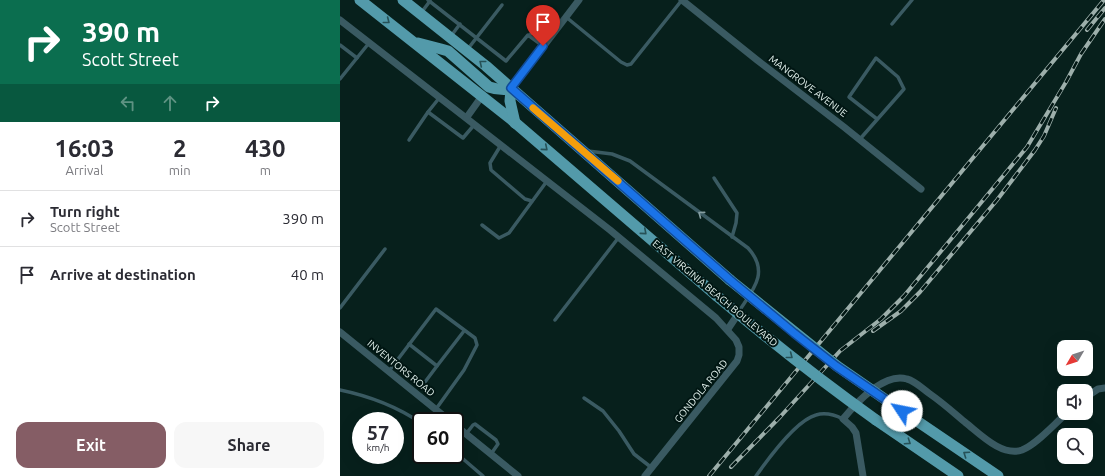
<!DOCTYPE html>
<style>
:root{--surface:#fff;--page:#f7f7f7;--text:#2b2b33;--muted:#7c7c81;--line:#e1e1e2;--accent:#855d65}
body{margin:0;font-family:Ubuntu,sans-serif;background:var(--page);color:var(--text);height:100vh;display:flex;flex-direction:column;font-size:15px;white-space:nowrap}
*{box-sizing:border-box;margin:0}
p{font-size:13px;color:var(--muted)}
.icon{flex:none;width:22px;height:22px;fill:none;stroke:currentColor;stroke-width:2;stroke-linecap:round;stroke-linejoin:round}
.map{position:relative;flex:1;overflow:hidden}
.panel{display:flex;flex-direction:column;background:var(--surface);width:340px}
.panel>*{flex:none}
.banner{background:#0b6e4f;color:#fff;overflow:hidden}
.needle{width:26px;rotate:231deg}
.tools{position:absolute;left:717px;top:340px;display:grid;gap:8px}
.tools a{display:grid;place-items:center;width:36px;height:36px;border-radius:8px;background:var(--surface);box-shadow:0 4px 16px #0002;font-size:20px}
.speed{position:absolute;left:12px;top:412px;display:flex;gap:8px;font-size:20px;font-weight:700;text-align:center}
.speed>*{display:grid;place-content:center;width:52px;height:52px;border-radius:50%;background:var(--surface);box-shadow:0 4px 16px #0002;line-height:1}
.speed small{font-size:10px;font-weight:400}
.speed .limit{border:2px solid #111;border-radius:6px;background:#fff;color:#111}
.pin{position:absolute;display:grid;place-items:center;width:34px;height:34px;color:#fff;margin:-41px -17px;border-radius:50% 50% 50% 0;rotate:-45deg;box-shadow:0 0 4px #0007}
.pin .icon{rotate:45deg}
.me{position:absolute;width:44px;margin:-22px;rotate:304deg;stroke-linejoin:round;filter:drop-shadow(0 0 3px #0008)}
.turn{display:flex;align-items:center;gap:14px;height:84px;padding:0 16px;font-size:18px}
.turn .icon{width:52px;height:52px;stroke-width:2.5}
.turn b{display:block;font-size:28px;line-height:34px}
.lanes{display:flex;align-items:center;height:38px;padding:0 16px;background:#0003;justify-content:center;gap:20px;direction:ltr}
.lanes .off{opacity:.35}
.eta{display:flex;justify-content:space-evenly;align-items:center;height:68px;text-align:center}
.eta b{font-size:24px;font-weight:700;line-height:28px}
.cta{display:flex;gap:8px;margin-top:auto;padding:8px 16px}
.cta a{flex:1;height:46px;border-radius:12px;background:var(--accent);color:#fff;font-size:16px;font-weight:700;line-height:46px;text-align:center}
.cta a+a{background:var(--page);color:var(--text)}
ul{padding:0;list-style:none}
li{display:flex;align-items:center;gap:12px;height:56px;padding:0 16px;border-top:1px solid var(--line)}
li div{flex:1}
li b{display:block;font-size:15px}
li em{font-style:normal}
main{display:flex;flex:1;min-height:0}
.map>svg:first-child{display:block}
.lines{fill:none;stroke-linecap:round;stroke-linejoin:round}
.service{stroke:#3a5a62;stroke-width:3.5}
.minor{stroke:#3a5a62;stroke-width:7}
.primary{stroke:#539aaa;stroke-width:11}
.rail-casing{stroke:#9dafab;stroke-width:4}
.rail{stroke:#011613;stroke-width:2.5;stroke-dasharray:8;stroke-linecap:butt}
.primary-bridge{stroke:#539aaa;stroke-width:11}
.oneway{stroke:#265157}
.oneway2{stroke:#869ea1}
.route-casing{stroke:#114b97;stroke-width:10}
.route{stroke:#1a73e8;stroke-width:7}
.slow{stroke:#f59e0b;stroke-width:7}
.labels{text-anchor:middle;dominant-baseline:central;stroke-width:4;stroke-linejoin:round;paint-order:stroke}
.street-label{font-size:10px;fill:#e2f1ed;stroke:#011613}
</style>
<main>
<section class="panel">
<div class="banner">
<div class="turn"><svg class="icon" aria-label="right" viewBox="0 0 24 24"><path d="M7 20v-9h11M14 6l5 5-5 5"/></svg><div><b>390 m</b>Scott Street</div></div>
<div class="lanes"><svg class="icon off" aria-label="left" viewBox="0 0 24 24"><path d="M17 20v-9H6M10 6l-5 5 5 5"/></svg><svg class="icon off" aria-label="ahead" viewBox="0 0 24 24"><path d="M12 20V5M6 11l6-6 6 6"/></svg><svg class="icon" aria-label="right" viewBox="0 0 24 24"><path d="M7 20v-9h11M14 6l5 5-5 5"/></svg></div>
</div>
<div class="eta">
<div><b>16:03</b><p>Arrival</p></div>
<div><b>2</b><p>min</p></div>
<div><b>430</b><p>m</p></div>
</div>
<ul>
<li><svg class="icon" aria-label="right" viewBox="0 0 24 24"><path d="M7 20v-9h11M14 6l5 5-5 5"/></svg><div><b>Turn right</b><p>Scott Street</p></div><em>390 m</em></li>
<li><svg class="icon" aria-label="arrive" viewBox="0 0 24 24"><path d="M6 21V4h12l-3 4 3 4H6"/></svg><div><b>Arrive at destination</b></div><em>40 m</em></li>
</ul>
<div class="cta"><a>Exit</a><a>Share</a></div>
</section>
<div class="map">
<svg width="765" height="476" viewBox="0 0 765 476">
<rect width="100%" height="100%" fill="#07201c"/>
<g class="lines">
<g class="service">
<path d="M88,0L166,61L188,35L203,46"/>
<path d="M81,13L90,1"/>
<path d="M226,17L281,62L287,65L291,64L342,0"/>
<path d="M552,24L572,0"/>
<path d="M111,36L120,24"/>
<path d="M189,36L201,20"/>
<path d="M0,45L17,58"/>
<path d="M127,50L162,5"/>
<path d="M0,79L29,43"/>
<path d="M88,112L123,138L134,125"/>
<path d="M520,139L564,89L558,77L536,58L509,97L537,119"/>
<path d="M69,140L88,112L100,97"/>
<path d="M161,145L150,163L151,170L185,199L192,201"/>
<path d="M248,151L272,154L290,161L408,248C430,272 413,290 399,311"/>
<path d="M374,178L397,213L396,223L392,237"/>
<path d="M142,225L159,238L169,233L207,181"/>
<path d="M0,308L45,249"/>
<path d="M215,320L279,237"/>
<path d="M69,344L97,366L85,382"/>
<path d="M97,366L124,331"/>
<path d="M49,371L96,309L135,338L137,345L124,370L96,409"/>
<path d="M0,390C29,396 56,406 81,423"/>
<path d="M244,398L263,411L279,431L294,454L312,468"/>
<path d="M126,434L133,425L135,424L156,440L158,444L151,454"/>
<path d="M115,452L143,476"/>
<path d="M416,476C428,459 457,420 476,415C486,412 495,415 503,419"/>
</g>
<g class="minor">
<path d="M342,0L417,60L504,127L581,189"/>
<path d="M0,20L270,230L376,318L396,340L399,347V355L397,361L305,476"/>
<path d="M171,89L239,0"/>
<path d="M127,117L142,96"/>
<path d="M388,329L398,314"/>
<path d="M0,332L110,421"/>
<path d="M746,397L758,389L765,388"/>
<path d="M115,425L178,476"/>
<path d="M523,476L516,433L512,427L503,419C516,403 544,372 567,379C575,381 583,389 590,394C603,403 614,413 626,423C640,434 662,457 682,450C697,444 714,424 727,413"/>
</g>
<g class="primary">
<path d="M20,0L172,120L377,296"/>
<path d="M63,0L146,66L390,280"/>
<path d="M78,43L101,49L108,51L149,87C157,90 163,90 171,89"/>
<path d="M171,89L170,101L175,123"/>
<path d="M549,402L658,476"/>
<path d="M536,420L618,476"/>
</g>
<defs>
<g id="rail">
<path d="M747,30L765,8"/>
<path d="M533,331L561,311L580,292L657,200L695,150L704,136L716,108"/>
<path d="M391,467L440,417L500,351L541,319L564,296L687,147L726,82L741,54L765,19"/>
<path d="M369,476L764,0"/>
</g>
</defs>
<use href="#rail" class="rail-casing"/>
<use href="#rail" class="rail"/>
<g class="primary-bridge">
<path d="M390,280L497,366L549,402"/>
<path d="M377,296C428,339 481,381 536,420"/>
</g>
</g>
<defs><path id="oneway-chevron" d="M-2-3.5L2.5 0L-2 3.5" fill="none" stroke-width="1.6" stroke-linecap="round" stroke-linejoin="round"/></defs>
<g class="oneway">
<use href="#oneway-chevron" transform="translate(47 21) rotate(38)"/>
<use href="#oneway-chevron" transform="translate(142 63) rotate(-141)"/>
<use href="#oneway-chevron" transform="translate(205 148) rotate(40)"/>
<use href="#oneway-chevron" transform="translate(304 232) rotate(41)"/>
<use href="#oneway-chevron" transform="translate(450 356) rotate(38)"/>
<use href="#oneway-chevron" transform="translate(568 442) rotate(34)"/>
<use href="#oneway-chevron" transform="translate(626 454) rotate(-146)"/>
</g>
<use class="oneway2" href="#oneway-chevron" transform="translate(361 214) rotate(-143)"/>
<g class="lines">
<defs>
<path id="route" d="M203,46L171,88L390,280L454,333L496,366L562,411"/>
</defs>
<use href="#route" class="route-casing"/>
<use href="#route" class="route"/>
<path class="slow" d="M193,108L278,181"/>
</g>
<g class="labels">
<g class="street-label">
<text transform="translate(468 86) rotate(37)">MANGROVE AVENUE</text>
<text transform="translate(375 293) rotate(40)">EAST VIRGINIA BEACH BOULEVARD</text>
<text transform="translate(61 368) rotate(39)">INVENTORS ROAD</text>
<text transform="translate(361 391) rotate(-51)">GONDOLA ROAD</text>
</g>
</g>
</svg>
<div class="tools">
<a><svg class="needle" viewBox="-14 -14 28 28"><path d="M0-13l5 13h-10z" fill="#e53935"/><path d="M0 13l5-13h-10z" fill="#7c7c81"/></svg></a>
<a><svg class="icon" aria-label="sound" viewBox="0 0 24 24"><path d="M4 9h4l5-4v14l-5-4H4zM17 9q2 3 0 6"/></svg></a>
<a><svg class="icon" aria-label="search" viewBox="0 0 24 24"><circle cx="10" cy="10" r="6"/><path d="M15 15l6 6"/></svg></a>
</div>
<div class="speed"><div>57<small>km/h</small></div><div class="limit">60</div></div>
<div class="pin" style="left:203px;top:46px;background:#d93025"><svg class="icon" aria-label="arrive" viewBox="0 0 24 24"><path d="M6 21V4h12l-3 4 3 4H6"/></svg></div>
<svg class="me" style="left:562px;top:411px" viewBox="-20 -20 40 40"><circle r="19" fill="#fff"/><path d="M0-13L10 11 0 6-10 11z" fill="#1a73e8"/></svg>
</div>
</main>
